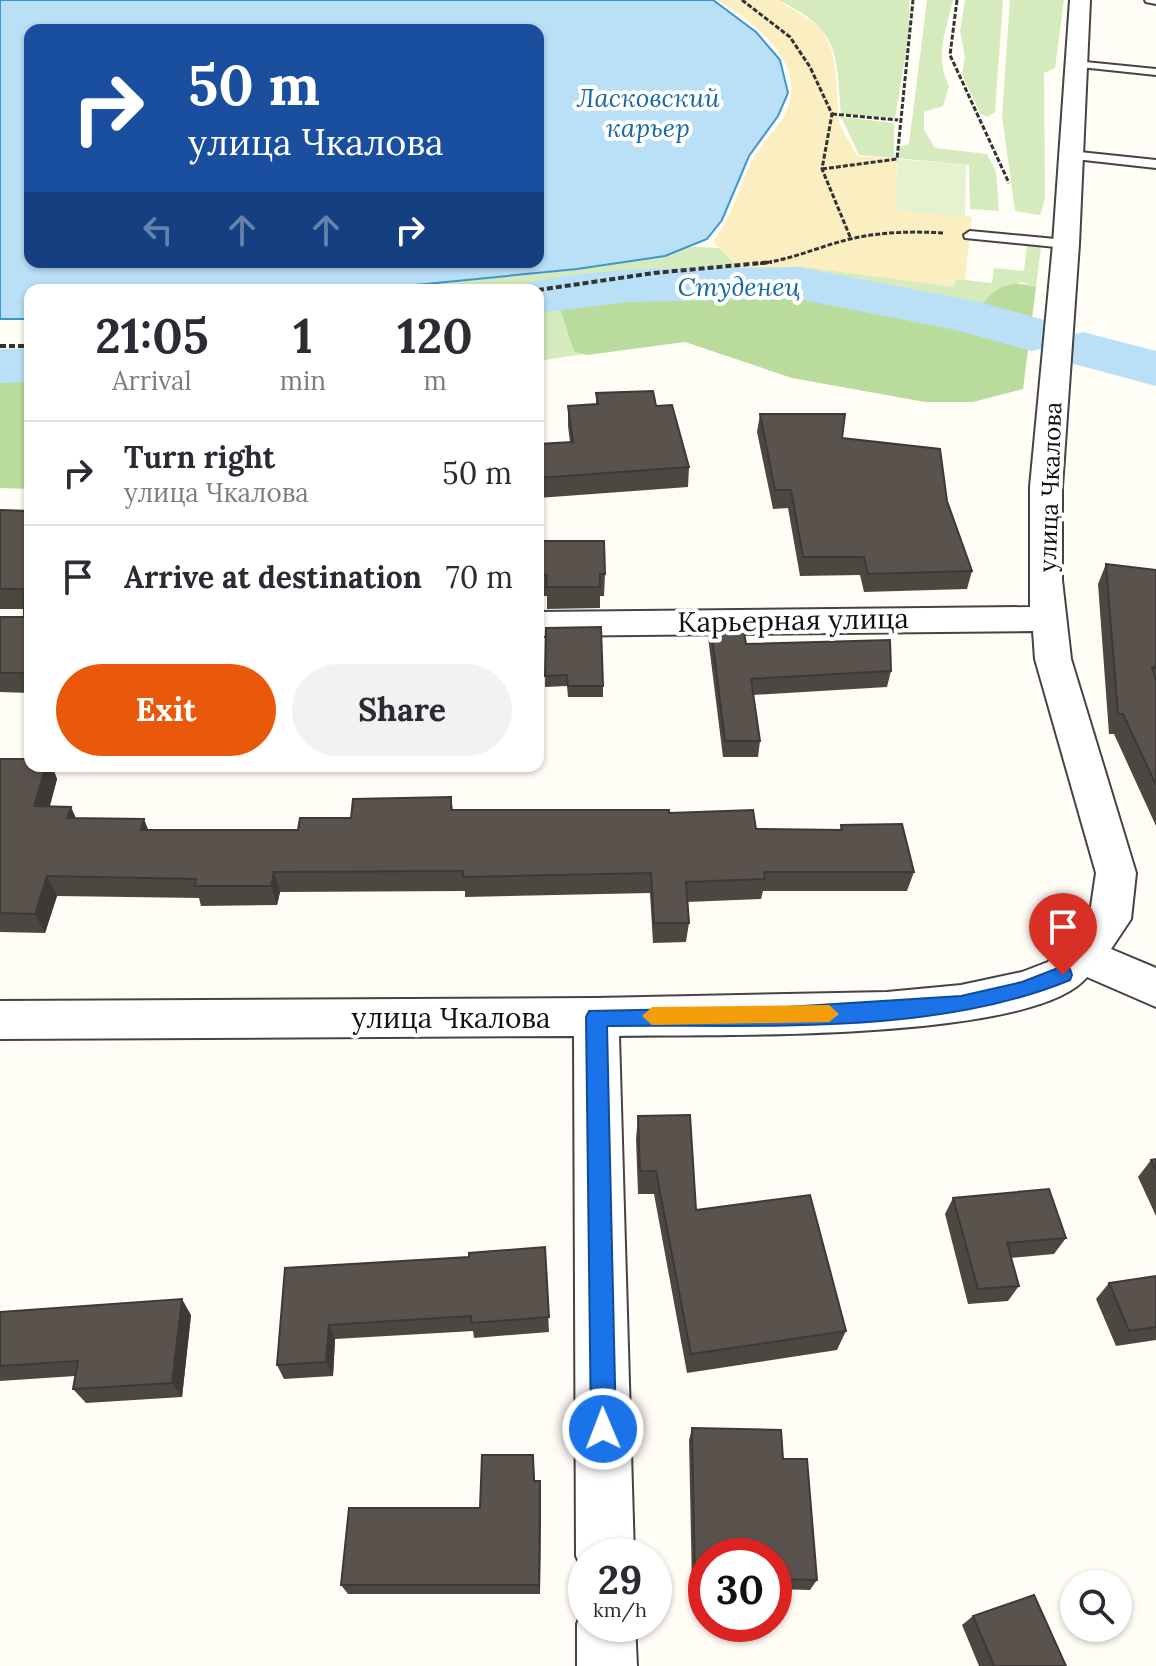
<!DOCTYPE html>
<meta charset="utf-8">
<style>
:root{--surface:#fff;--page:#f2f2f3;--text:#2b2b33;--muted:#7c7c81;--line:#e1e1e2;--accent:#ea580c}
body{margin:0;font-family:Lora,serif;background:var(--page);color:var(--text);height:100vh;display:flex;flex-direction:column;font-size:30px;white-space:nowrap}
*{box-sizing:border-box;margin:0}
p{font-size:26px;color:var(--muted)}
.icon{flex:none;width:44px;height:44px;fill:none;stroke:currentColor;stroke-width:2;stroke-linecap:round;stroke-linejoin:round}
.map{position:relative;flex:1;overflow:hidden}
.sheet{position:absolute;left:24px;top:284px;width:520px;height:488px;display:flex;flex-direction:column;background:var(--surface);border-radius:16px;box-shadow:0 2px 6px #0004}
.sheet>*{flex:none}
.hud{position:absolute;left:24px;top:24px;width:520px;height:244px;border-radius:16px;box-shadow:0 2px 6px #0004;background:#1a4fa0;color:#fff;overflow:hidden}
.controls{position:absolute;left:1060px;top:1570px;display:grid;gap:16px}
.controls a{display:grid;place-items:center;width:72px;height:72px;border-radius:50%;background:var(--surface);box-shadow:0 2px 6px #0004;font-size:40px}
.speed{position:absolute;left:568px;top:1538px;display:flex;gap:16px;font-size:40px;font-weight:700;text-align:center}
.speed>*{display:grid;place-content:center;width:104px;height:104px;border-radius:50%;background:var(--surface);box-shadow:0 2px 6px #0004;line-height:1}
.speed small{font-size:20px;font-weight:400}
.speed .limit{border:12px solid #d22;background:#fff;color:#111}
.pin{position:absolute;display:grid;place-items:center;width:68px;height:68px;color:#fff;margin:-82px -34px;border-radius:50% 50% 50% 0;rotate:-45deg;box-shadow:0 0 8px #0007}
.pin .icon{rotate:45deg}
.me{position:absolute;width:88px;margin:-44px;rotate:359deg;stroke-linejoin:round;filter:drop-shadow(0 0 6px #0008)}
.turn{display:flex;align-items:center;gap:28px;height:168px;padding:0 32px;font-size:36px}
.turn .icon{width:104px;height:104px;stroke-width:2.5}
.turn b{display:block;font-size:56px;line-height:68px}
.lanes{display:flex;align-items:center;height:76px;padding:0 32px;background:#0003;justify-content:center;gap:40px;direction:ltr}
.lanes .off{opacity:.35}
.eta{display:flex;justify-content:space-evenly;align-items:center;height:136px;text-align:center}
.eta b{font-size:48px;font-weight:700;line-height:56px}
.primary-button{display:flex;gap:16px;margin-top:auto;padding:16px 32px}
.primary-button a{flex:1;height:92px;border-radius:48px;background:var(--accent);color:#fff;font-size:32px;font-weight:700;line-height:92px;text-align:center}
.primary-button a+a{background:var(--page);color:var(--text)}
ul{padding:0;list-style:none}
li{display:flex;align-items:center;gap:24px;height:104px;padding:0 32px;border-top:2px solid var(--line)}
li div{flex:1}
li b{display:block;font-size:30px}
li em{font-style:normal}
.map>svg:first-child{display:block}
.green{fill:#d5ebbd}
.forest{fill:#b9dc9c}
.sand{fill:#fbeec1}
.pitch{fill:#e6f2cf}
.water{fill:#b9e0f7;stroke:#3f96cf;stroke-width:2;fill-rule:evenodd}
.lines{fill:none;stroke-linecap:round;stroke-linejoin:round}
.river{fill:#b9e0f7;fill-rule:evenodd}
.service-casing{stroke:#444;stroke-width:4}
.minor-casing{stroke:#444;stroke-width:4}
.path-far1{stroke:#333;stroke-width:3;stroke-dasharray:5 2;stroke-linecap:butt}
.path{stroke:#333;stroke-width:4;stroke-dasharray:6 3;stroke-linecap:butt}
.service{fill:#fff;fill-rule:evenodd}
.minor{fill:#fff;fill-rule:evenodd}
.wall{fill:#4d4742}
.shaded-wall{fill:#3f3936}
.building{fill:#5a524d;stroke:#3f3936;stroke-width:2}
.route{fill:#1a73e8;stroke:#114b97;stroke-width:2}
.slow{fill:#f59e0b}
.labels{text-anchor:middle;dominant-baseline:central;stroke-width:8;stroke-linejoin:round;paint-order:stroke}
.far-street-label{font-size:24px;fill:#111;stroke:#fff}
.far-water-label{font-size:26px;font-style:italic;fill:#1768a6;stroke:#fff}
.street-label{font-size:28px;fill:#111;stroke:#fff}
</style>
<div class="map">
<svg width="1156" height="1666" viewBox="0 0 1156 1666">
<rect width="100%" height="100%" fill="#fffdf5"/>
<g class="green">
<path d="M778,0H909V34L895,118L841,114C836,51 840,30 778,0Z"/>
<path d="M927,0H953C946,31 934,56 949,86L943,106L924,112V130L935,148L987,154L996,172L999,211L970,209L969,165L896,158L900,147L909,144Z"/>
<path d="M965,0H1003L995,112L987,117L980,113L962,74L965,57L960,31Z"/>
<path d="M1010,0H1064L1055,68L1044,73L1045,199L1040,215L1015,211L1002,116Z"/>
<path d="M841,117L894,123V158L859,155Z"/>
<path d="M1027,245L1041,247L1036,287L1021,282L982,305L798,275L796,291L766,299H661L639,292L538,303V290H330L677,246L719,248L742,271L796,266L954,286L955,279L992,283L994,268L1024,271Z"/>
<path d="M559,306L574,352L584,354L538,361V309Z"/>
</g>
<g class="forest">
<path d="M799,274L982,305C996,285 1013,280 1036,287L1023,389L973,402H925L792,378L685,342L587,355L574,352L559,306L538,309V303L639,292L661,299H766L796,291Z"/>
<path d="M30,352V489L0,488V353Z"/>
</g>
<path class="sand" d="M717,0H777L819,26L830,45L835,66L839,123L857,156L897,159L895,210L972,217L965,280L955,279L954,287L796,266L742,271L713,242C732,216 739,187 753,159C761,143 777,130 785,114C810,64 756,23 717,0Z"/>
<path class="pitch" d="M897,159L966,165L965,217L895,210Z"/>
<path class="water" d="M0,0H713L756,32L780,60L788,93L778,116L749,156L722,220L707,239L665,256L577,269L375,289L30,290V319H0ZM30,30H538V262H30Z"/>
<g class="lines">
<g class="river">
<path d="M798,267L983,303L1052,322L1060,334L1052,346L1032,351L956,330L798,299L629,302L538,313V290H516L519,285C609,263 706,269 798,267Z"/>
<path d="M1083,332L1156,351V386L1063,361L1055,349L1063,337Z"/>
<path d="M30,348V382L0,383V349Z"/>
</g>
<defs>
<g id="service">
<path d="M1145,0H1156V4L1146,2Z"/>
<path d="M1075,61L1156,69V75L1071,66V62Z"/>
<path d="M1070,151L1156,160V168L1066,158L1064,155Z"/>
<path d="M970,231L1066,240L1072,244L1066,248L965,238L964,235Z"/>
</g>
<g id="minor">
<path d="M1070,0H1090L1079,244L1062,487V580L1071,659L1136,873L1131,919L1111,949L1156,968V1007L1087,977C1033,1043 709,1034 619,1036L634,1556H586V1577L576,1556L574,1036L0,1039V1001L596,998L887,992L961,985L1022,972L1048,962L1090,913L1096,873L1035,659L1033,631L538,636V612L1030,607V487L1053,244Z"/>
<path d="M585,1603L586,1624H635L637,1666H577V1624Z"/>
</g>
</defs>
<use href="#service" class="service-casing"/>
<use href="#minor" class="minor-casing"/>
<g class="path-far1">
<path d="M742,0L790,37L810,67L832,114L822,169L851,239"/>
<path d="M957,0L950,55L1009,183"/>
<path d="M832,114L898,120"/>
<path d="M822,169L897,159L913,0"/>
<path d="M753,264C787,262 817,247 850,239C880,232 912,231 943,233"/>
</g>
<g class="path">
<path d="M538,290L654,273L772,262"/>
<path d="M0,346H30"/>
</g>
<use href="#service" class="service"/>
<use href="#minor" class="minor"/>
</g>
<g class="wall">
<path d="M596,393L656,406L689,467L688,487L538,498V444L570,442L568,426V406L596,405Z"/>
<path d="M760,414L842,438L947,501L972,571L967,589L864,592L860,575L800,576L788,508L773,509L757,432Z"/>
<path d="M0,510L30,511V693L0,692V617H24V609H0Z"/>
<path d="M538,541L605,574L604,596H600V608L547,609V596H538Z"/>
<path d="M1106,564L1156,570V826L1114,734H1109L1098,584Z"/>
<path d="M710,621L746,644L891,671L887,687L753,695L760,741L758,757H723L708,637Z"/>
<path d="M546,628L603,686V697H568L567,686L545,687Z"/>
<path d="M0,759L30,766H52L57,779L50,806L76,818L148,830H298L451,797L453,810L669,813L756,829L840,830L841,825L914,872L907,891H763L761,899L687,902L689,923L686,942L653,943L650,893L465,897V891L280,892L277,905L201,906L199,898L57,896L45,933L0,932Z"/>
<path d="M638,1116L696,1210L846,1331L837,1350L687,1373L654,1194H638L636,1139Z"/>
<path d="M1156,1159V1216L1138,1177L1151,1160Z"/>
<path d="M953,1198L1066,1238L1054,1254L1011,1258L1019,1286L1008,1301L968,1304L945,1214Z"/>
<path d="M545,1247L549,1332L474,1338L473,1331L335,1339L333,1376L284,1379L277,1365L285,1268L469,1257Z"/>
<path d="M1156,1276V1340L1116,1346L1096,1299L1109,1283Z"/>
<path d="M0,1312L191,1315L182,1397L86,1403L73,1389L75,1376L0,1381Z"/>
<path d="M692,1428L783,1459L817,1580L810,1590L774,1589V1556H706V1587L692,1586L689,1440Z"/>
<path d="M533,1455L535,1481L541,1492L540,1594H348L341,1585L480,1508Z"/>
<path d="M973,1616L1066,1666H979L962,1625Z"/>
</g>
<g class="shaded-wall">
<path d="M46,766H52L57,779L44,826L34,806Z"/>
<path d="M71,807L80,827L67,818Z"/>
<path d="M144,819L152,839L141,830Z"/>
<path d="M274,872L280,892L277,905L271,886Z"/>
<path d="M47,876L57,896L45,933L35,914Z"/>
<path d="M182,1299L191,1315L182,1397L172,1383Z"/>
<path d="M329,1325L335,1339L333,1376L326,1362Z"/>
<path d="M540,1481L541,1492L540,1594L539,1585Z"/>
</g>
<g class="building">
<path d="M653,391L656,406L672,405L689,467L538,478V444L573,442L568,406L598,404L596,393Z"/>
<path d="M760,414H845L842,438L940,449L947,501L972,571L868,574L864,557H803L791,490H775Z"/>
<path d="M0,510L30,511V673H0V617H24V589H0Z"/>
<path d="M538,541H604L605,574H600V587H546L547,575H538Z"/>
<path d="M1106,564L1156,570V668L1152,667L1156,680V785L1123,714H1118Z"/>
<path d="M710,621H742L746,644L890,640L891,671L751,679L760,741H725Z"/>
<path d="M601,627L603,686H568L567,675L545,676L546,628Z"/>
<path d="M0,759H30V766H46L34,806L71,807L67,818L144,819L141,830H298L300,818H351L353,799L451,797V810H669V813L753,810L756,829L842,830L841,825L902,824L914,872H764L765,879L686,882L689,923H654L651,873L463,877V871L274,872L271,886H194L196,879L47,876L35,914L0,913Z"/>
<path d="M690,1115L696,1210L810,1195L846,1331L691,1354L656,1171H640L638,1116Z"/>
<path d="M1156,1159V1170L1151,1160Z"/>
<path d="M1049,1189L1066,1238L1007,1243L1019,1286L978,1289L953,1198Z"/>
<path d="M545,1247L549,1317L472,1323L471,1316L329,1325L326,1362L277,1365L285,1268L469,1257V1253Z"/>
<path d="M1156,1276V1327L1129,1331L1109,1283Z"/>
<path d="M182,1299L172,1383L73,1389L78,1361L0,1366V1312Z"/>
<path d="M692,1428L781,1430L783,1459H807L817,1580L774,1579V1556H706V1577H695Z"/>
<path d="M482,1455H533L534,1481H540L539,1585H341L349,1508H480Z"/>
<path d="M1034,1595L1066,1666H994L973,1616Z"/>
</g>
<path class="route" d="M1063,966L1070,969L1072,975L1070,980C932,1037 755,1024 607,1026L616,1429L612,1438L603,1442L594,1438L591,1429L586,1017L589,1011L787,1007L961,996L1022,982Z"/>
<path class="slow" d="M829,1005L839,1014L829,1022L652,1025L642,1016L652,1007Z"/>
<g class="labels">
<g class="far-street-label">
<text transform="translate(1050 487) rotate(-88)">улица Чкалова</text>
</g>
<g class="far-water-label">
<text x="648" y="97">Ласковский<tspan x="648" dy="30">карьер</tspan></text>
<text x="739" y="286">Студенец</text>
</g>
<g class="street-label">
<text transform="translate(793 620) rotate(-1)">Карьерная улица</text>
<text x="451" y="1018">улица Чкалова</text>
</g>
</g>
</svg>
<div class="controls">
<a><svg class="icon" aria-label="search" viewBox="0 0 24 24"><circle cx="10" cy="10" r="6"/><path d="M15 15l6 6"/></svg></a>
</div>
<div class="speed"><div>29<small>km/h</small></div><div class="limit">30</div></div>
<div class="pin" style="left:1063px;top:975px;background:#d93025"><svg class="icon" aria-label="arrive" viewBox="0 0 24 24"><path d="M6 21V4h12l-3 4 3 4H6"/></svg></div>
<svg class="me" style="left:603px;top:1429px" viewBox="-20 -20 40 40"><circle r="17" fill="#1a73e8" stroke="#fff" stroke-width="3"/><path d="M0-11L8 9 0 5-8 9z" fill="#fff"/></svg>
<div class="hud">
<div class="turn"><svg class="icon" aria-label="right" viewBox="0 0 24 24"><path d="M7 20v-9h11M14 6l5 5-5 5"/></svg><div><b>50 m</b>улица Чкалова</div></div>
<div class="lanes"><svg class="icon off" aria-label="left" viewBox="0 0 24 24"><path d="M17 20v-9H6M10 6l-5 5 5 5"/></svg><svg class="icon off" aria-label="ahead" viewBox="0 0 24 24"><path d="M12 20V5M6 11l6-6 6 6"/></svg><svg class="icon off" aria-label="ahead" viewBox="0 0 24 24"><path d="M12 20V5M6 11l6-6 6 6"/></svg><svg class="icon" aria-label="right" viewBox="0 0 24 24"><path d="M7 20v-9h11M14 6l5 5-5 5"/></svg></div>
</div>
<section class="sheet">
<div class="eta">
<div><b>21:05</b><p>Arrival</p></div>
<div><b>1</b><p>min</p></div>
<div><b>120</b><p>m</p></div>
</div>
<ul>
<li><svg class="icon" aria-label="right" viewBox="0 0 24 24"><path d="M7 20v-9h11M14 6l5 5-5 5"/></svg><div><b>Turn right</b><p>улица Чкалова</p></div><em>50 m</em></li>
<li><svg class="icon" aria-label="arrive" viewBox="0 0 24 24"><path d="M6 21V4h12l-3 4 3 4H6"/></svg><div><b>Arrive at destination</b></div><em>70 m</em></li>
</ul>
<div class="primary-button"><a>Exit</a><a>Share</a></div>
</section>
</div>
